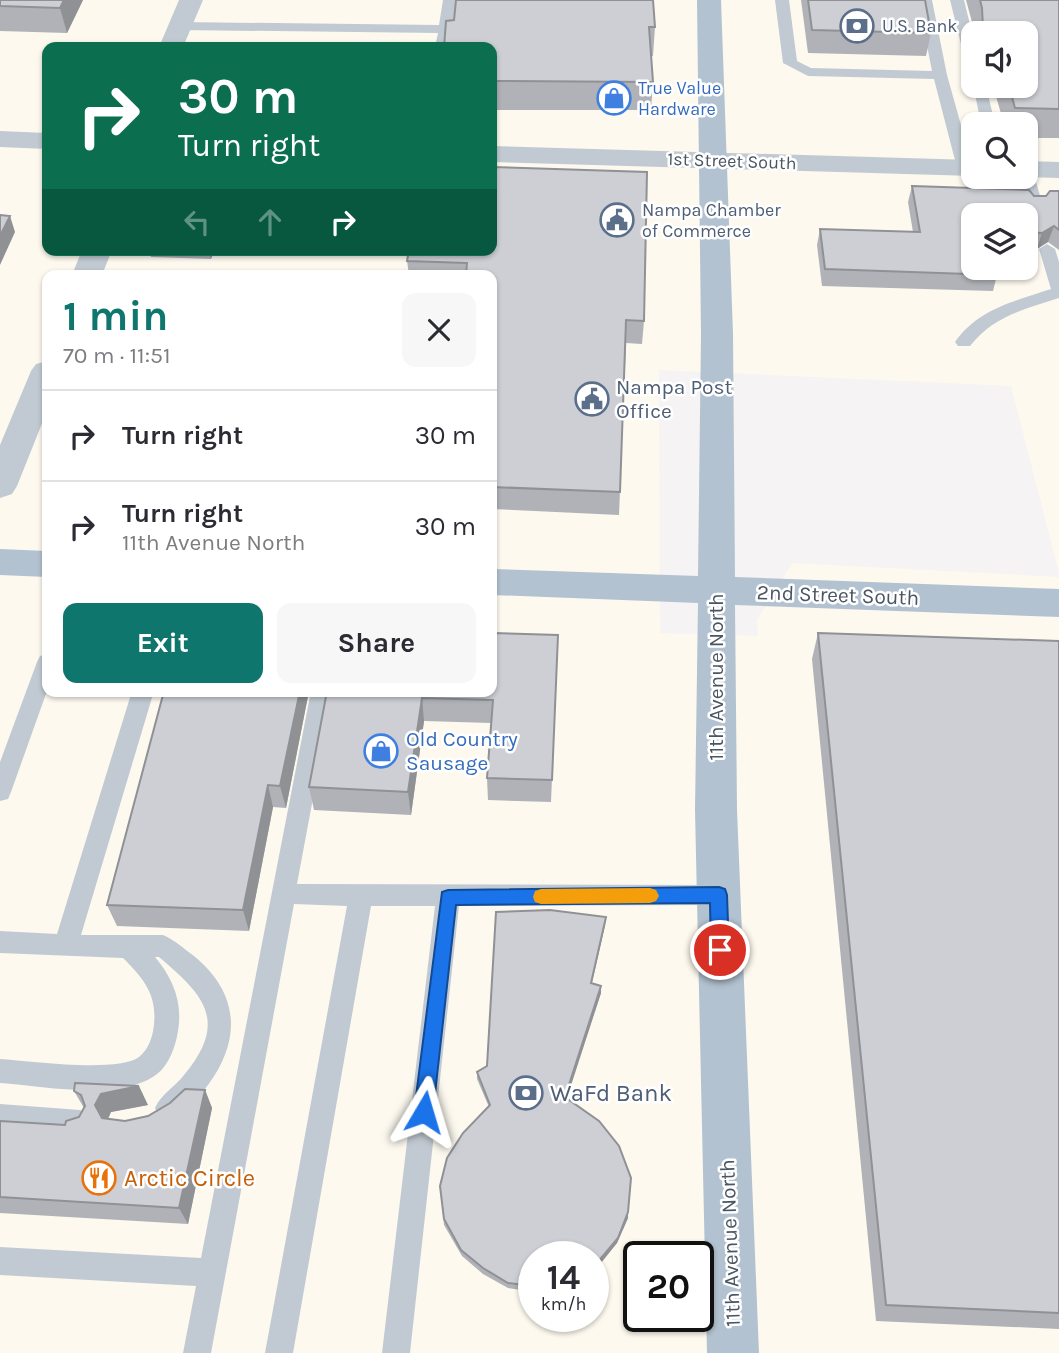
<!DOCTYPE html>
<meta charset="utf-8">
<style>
:root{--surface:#fff;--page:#f7f7f7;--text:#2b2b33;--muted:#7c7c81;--line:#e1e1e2;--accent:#0f766e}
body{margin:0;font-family:Karla,sans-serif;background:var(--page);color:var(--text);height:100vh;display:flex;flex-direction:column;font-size:26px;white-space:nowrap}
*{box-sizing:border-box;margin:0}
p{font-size:23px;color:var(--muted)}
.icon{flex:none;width:38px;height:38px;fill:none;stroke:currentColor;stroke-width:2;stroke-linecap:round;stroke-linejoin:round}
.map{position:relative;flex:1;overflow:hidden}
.sheet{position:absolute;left:42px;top:270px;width:455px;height:427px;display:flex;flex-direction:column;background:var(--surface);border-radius:14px;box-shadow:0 2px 5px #0004}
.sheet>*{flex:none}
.hud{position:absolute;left:42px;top:42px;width:455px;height:214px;border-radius:14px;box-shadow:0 2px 5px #0004;background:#0b6e4f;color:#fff;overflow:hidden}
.fabs{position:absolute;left:961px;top:21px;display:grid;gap:14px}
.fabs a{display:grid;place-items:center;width:77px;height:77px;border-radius:14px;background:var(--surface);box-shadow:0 2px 5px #0004;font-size:35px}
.speed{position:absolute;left:518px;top:1241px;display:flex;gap:14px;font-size:35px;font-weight:700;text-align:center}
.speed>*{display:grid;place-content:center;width:91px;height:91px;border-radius:50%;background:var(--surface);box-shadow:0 2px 5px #0004;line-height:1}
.speed small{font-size:18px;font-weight:400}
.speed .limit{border:4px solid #111;border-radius:10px;background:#fff;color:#111}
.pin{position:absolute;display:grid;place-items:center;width:60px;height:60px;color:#fff;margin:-30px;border:4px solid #fff;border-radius:50%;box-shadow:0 2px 7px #0007}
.me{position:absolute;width:77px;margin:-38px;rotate:7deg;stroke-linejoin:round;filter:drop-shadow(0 0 5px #0008)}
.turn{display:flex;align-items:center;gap:24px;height:147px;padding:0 21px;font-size:32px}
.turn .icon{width:91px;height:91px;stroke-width:2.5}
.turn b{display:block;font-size:49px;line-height:60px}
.lanes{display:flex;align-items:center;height:66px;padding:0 21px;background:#0003;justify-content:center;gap:35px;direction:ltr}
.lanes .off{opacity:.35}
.round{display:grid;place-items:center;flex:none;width:74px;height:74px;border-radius:14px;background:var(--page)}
.headline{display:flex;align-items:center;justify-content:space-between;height:119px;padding:0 21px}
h1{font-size:42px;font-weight:700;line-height:52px;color:var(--accent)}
.cta{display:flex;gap:14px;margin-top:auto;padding:14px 21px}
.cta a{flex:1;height:80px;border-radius:14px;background:var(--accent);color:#fff;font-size:28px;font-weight:700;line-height:80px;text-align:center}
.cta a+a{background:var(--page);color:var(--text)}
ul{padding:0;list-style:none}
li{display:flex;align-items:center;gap:21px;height:91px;padding:0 21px;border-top:2px solid var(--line)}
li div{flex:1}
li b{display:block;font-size:26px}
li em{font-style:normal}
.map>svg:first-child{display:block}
.commercial{fill:#fdf9ef;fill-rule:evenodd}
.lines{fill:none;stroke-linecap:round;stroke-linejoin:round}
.service{fill:#c1cad2;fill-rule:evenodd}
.minor{fill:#c1cad2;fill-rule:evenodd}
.tertiary{fill:#c1cad2;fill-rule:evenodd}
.primary{fill:#b3c2d1;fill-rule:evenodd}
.wall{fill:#b0b2b7}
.shaded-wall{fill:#909195}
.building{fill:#cdcfd5;stroke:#909195;stroke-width:2}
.route{fill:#1a73e8;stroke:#114b97;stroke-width:2}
.slow{fill:#f59e0b}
.labels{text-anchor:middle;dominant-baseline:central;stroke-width:5;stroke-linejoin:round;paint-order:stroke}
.far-service-label{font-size:18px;fill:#4e5e75;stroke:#fff;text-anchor:start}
.far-shop-label{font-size:18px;fill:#366cbe;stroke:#fff;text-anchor:start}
.far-street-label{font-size:18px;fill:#4a5661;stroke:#fff}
.service-label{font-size:21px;fill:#4e5e75;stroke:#fff;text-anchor:start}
.street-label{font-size:21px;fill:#4a5661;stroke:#fff}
.shop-label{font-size:21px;fill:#366cbe;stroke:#fff;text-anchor:start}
.near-service-label{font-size:24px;fill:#4e5e75;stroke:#fff;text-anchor:start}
.near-food-label{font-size:24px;fill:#c56008;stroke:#fff;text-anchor:start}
</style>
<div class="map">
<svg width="1059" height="1353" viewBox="0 0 1059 1353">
<rect width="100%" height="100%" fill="#f5f3f3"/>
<path class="commercial" d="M0,0H1059V573L1011,386L659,370L660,633L758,636L757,620L792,563L1059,577V1353H0ZM973,33H1026V86H973ZM47,47H492V250H47ZM973,124H1026V177H973ZM973,215H1026V268H973ZM47,275H492V691H47ZM534,1256H593V1316H534ZM639,1256H698V1316H639Z"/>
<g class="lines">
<g class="service">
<path d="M443,0H457L449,47H435L438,33L180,30L173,26L180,22L439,25Z"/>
<path d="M775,0H789L797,61L811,68L932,71L918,0H932L947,75L973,168L970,171H960L957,168L934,79L808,76L783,63Z"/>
<path d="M950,0H964L973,37V68L966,64Z"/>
<path d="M973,84L986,86L995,124H981Z"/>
<path d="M1026,170L1034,175L1043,206L1041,209H1029L1027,206L1019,177H1026Z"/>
<path d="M1047,244L1055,249L1059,262V298C1025,309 993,316 970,346H958L955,342C978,309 1015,301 1051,289L1039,249Z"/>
<path d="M47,654V691L11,792L8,799L0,801V762L37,662L40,656Z"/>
<path d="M132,691H154L81,935H163C175,940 184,949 194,956C239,993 242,1039 208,1085C197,1099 185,1114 168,1120L159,1117L155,1108C161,1094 175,1087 184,1075C229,1021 204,995 159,957H155C173,978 183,1003 178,1031C176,1045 169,1065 157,1074C121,1102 44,1086 0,1083V1059C30,1061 117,1073 139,1057C149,1049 153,1036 154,1024C157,994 143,978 123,958L0,953V931L57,934Z"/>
<path d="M311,691H333L297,884L719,885L727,888L731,895L727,902L719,905L459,906L410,1353H382L435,906H371L293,1353H265L347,906L294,904L211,1353H183L196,1286L0,1275V1247L201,1258Z"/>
<path d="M0,1104L80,1110L89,1114L93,1123L89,1132L80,1136L0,1130Z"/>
</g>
<g class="minor">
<path d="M179,0H203L183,47H159Z"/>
<path d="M82,250H112L102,275H72Z"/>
<path d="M47,361V411L17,486L12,494L0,498V445L31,371L36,364Z"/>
</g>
<g class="tertiary">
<path d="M0,131L47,133V149L0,147Z"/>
<path d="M492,146L973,160V176L492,162Z"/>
<path d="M1026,161L1059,162V178L1024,177Z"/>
</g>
<g class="primary">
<path d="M697,0H721L733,334L735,577L1059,589V617L735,605L737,810L759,1353H707L695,810L698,603L492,595V569L698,576L701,334Z"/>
<path d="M0,549L47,551V577L0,575Z"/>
</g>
</g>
<g class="wall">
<path d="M0,0H83L67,33L0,31Z"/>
<path d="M801,0H925L931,33L926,56L808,53Z"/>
<path d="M966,0H1059V138H1026V124H1004L993,86H1026V33H975Z"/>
<path d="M655,27L653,56H651L653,82L651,110H492V47H444Z"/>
<path d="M912,186L1034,196H1046L1059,191V250L1048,242L1037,249H1026V215H973L997,275L993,291L822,286L817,245L820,229L913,232L908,202Z"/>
<path d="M149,250H214L211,259L151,257Z"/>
<path d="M492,250L644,321L642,344L626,343L619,515L492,509V275H409L407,261Z"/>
<path d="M818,633L1059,641V1329L876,1321L812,659Z"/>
<path d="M557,658L551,802L488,800L487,778L491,723L424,721L411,815L314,810L309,787L327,691Z"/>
<path d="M309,691L286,808L273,807L249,931L117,926L107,905Z"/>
<path d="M605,925L592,983L601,993L566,1098L628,1218L617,1243L596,1269L593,1271V1256H534V1292L508,1288L483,1274L462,1256L444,1225L440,1186L489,1107L477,1079V1072L487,1066Z"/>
<path d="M205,1090L212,1108L188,1224L0,1213V1121L65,1125L79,1117L84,1108L74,1091L148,1105L111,1112L108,1119L125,1121L148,1116Z"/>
</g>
<g class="shaded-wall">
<path d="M64,0H83L67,33L60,8Z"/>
<path d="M10,216L15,232L0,265V236Z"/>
<path d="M1054,226L1048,242L1037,249L1042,233Z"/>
<path d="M209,250H214L211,259Z"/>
<path d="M300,691H309L286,808L280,786Z"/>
<path d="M422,698L424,721L411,815L408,792Z"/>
<path d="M268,785L273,807L249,931L243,910Z"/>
<path d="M606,917L605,925L590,990L591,983Z"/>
<path d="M601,986V993L565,1104V1097Z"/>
<path d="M139,1086L148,1105L111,1112L106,1123L102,1118L95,1105L101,1094Z"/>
<path d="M205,1090L212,1108L188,1224L179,1208Z"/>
<path d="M628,1212V1218L617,1243L596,1269L593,1271V1266Z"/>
</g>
<g class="building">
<path d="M0,0H64L60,8L0,6Z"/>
<path d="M456,0H653L655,27H649L653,82L492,81V47H444L446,21L454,20Z"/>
<path d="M808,0H925L931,33L812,30Z"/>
<path d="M980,0H1059V109L1015,108L1009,86H1026V33H993L992,29L983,28L982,8Z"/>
<path d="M492,167L647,172L644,321L626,320L620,492L492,487V275H466L467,263L407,261L409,250H492Z"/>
<path d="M912,186L1029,190L1034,196H1046L1050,191H1059V230L1054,226L1042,233L1026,232V215H973V268H995L997,275L825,269L820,229L920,232Z"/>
<path d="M0,215L10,216L0,236Z"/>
<path d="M492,633L558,635L552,780L487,778L493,700L422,698L408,792L309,787L327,691H492Z"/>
<path d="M818,633L1059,641V1313L886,1305Z"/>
<path d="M164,691H300L280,786L268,785L243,910L107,905Z"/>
<path d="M550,910L606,917L591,983L601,986L565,1097L599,1121L619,1146L631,1178L628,1212L618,1238L597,1263L593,1266V1256H534V1286L508,1283L483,1268L461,1250L444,1219L440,1186L447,1158L463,1133L490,1105L477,1072L487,1066L496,912Z"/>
<path d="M75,1083L139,1086L101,1094L95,1105L102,1118L125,1121L148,1116L170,1103L185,1089L205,1090L179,1208L0,1197V1121L65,1125L66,1121L79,1117L85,1106L81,1095L74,1091Z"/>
</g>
<path class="route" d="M719,887L725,889L727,895L729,950L727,956L720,958L714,956L711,950L710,903L456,905L433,1112L430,1119L424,1121L417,1119L414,1112L442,892L448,890Z"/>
<path class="slow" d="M650,888L656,890L659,896L656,901L650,903L541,904L535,902L533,897L535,891L541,889Z"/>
<defs>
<symbol id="bank-ring" viewBox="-11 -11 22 22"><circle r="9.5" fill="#fff" stroke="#5c6f8a" stroke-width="1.5"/><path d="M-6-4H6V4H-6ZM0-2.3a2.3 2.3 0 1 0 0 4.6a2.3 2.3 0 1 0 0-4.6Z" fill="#5c6f8a"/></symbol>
<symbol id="shop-ring" viewBox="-11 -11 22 22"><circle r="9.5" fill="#fff" stroke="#3f7fe0" stroke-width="1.5"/><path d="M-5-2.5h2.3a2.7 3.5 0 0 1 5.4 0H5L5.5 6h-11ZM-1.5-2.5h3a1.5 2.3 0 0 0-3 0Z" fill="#3f7fe0"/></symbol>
<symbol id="civic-ring" viewBox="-11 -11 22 22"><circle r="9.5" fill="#fff" stroke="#5c6f8a" stroke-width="1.5"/><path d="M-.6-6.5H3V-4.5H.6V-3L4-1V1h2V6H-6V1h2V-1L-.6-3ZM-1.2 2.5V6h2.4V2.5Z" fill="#5c6f8a"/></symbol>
<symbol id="restaurant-ring" viewBox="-11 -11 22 22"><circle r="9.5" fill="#fff" stroke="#e8710a" stroke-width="1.5"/><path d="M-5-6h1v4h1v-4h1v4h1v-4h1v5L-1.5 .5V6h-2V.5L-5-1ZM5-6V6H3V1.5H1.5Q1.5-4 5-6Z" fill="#e8710a"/></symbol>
</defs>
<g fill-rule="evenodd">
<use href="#bank-ring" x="838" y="7" width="38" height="38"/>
<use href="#shop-ring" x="595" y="79" width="38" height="38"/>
<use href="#civic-ring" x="598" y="201" width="38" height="38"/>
<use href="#civic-ring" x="573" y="380" width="38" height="38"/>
<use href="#shop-ring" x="362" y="732" width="38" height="38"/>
<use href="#bank-ring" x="507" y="1074" width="38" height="38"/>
<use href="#restaurant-ring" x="80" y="1159" width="38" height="38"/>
</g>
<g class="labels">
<g class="far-service-label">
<text x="882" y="26">U.S. Bank</text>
<text x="642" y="210">Nampa Chamber<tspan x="642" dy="21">of Commerce</tspan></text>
</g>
<g class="far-shop-label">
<text x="638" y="88">True Value<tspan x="638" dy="21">Hardware</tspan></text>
</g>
<g class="far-street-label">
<text transform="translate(732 161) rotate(2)">1st Street South</text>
</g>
<g class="service-label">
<text x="616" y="387">Nampa Post<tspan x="616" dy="24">Office</tspan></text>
</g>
<g class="street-label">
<text transform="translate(838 595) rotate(2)">2nd Street South</text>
<text transform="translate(716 677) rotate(-90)">11th Avenue North</text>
<text transform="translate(730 1243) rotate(-92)">11th Avenue North</text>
</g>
<g class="shop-label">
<text x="406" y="739">Old Country<tspan x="406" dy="24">Sausage</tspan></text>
</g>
<g class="near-service-label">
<text x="550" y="1093">WaFd Bank</text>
</g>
<g class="near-food-label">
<text x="124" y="1178">Arctic Circle</text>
</g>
</g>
</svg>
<div class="fabs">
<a><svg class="icon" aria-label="sound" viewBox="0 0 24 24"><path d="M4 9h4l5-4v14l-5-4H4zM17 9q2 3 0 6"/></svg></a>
<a><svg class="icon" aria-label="search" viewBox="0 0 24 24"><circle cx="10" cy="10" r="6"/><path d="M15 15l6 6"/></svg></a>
<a><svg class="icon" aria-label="layers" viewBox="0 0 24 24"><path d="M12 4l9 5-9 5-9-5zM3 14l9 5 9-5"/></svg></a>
</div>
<div class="speed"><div>14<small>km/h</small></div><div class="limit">20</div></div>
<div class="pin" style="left:720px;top:950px;background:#d93025"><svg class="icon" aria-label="arrive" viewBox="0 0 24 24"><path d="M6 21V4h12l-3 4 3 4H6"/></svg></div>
<svg class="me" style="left:424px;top:1112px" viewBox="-20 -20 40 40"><path d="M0-17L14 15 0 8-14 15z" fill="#1a73e8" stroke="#fff" stroke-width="4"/></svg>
<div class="hud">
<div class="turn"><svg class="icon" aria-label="right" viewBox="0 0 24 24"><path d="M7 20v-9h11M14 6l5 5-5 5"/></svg><div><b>30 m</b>Turn right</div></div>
<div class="lanes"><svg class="icon off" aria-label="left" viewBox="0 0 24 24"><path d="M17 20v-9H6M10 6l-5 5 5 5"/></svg><svg class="icon off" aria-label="ahead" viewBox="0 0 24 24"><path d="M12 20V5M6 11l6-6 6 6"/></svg><svg class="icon" aria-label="right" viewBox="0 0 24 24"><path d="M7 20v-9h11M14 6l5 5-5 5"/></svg></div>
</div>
<section class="sheet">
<div class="headline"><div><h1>1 min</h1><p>70 m · 11:51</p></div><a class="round"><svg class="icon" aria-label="close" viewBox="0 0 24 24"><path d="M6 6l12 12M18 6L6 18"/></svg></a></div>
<ul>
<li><svg class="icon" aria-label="right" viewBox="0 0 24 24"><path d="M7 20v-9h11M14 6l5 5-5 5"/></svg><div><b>Turn right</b></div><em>30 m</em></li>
<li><svg class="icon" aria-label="right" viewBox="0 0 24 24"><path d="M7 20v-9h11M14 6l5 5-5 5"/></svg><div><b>Turn right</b><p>11th Avenue North</p></div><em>30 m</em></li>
</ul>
<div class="cta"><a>Exit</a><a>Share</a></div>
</section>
</div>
